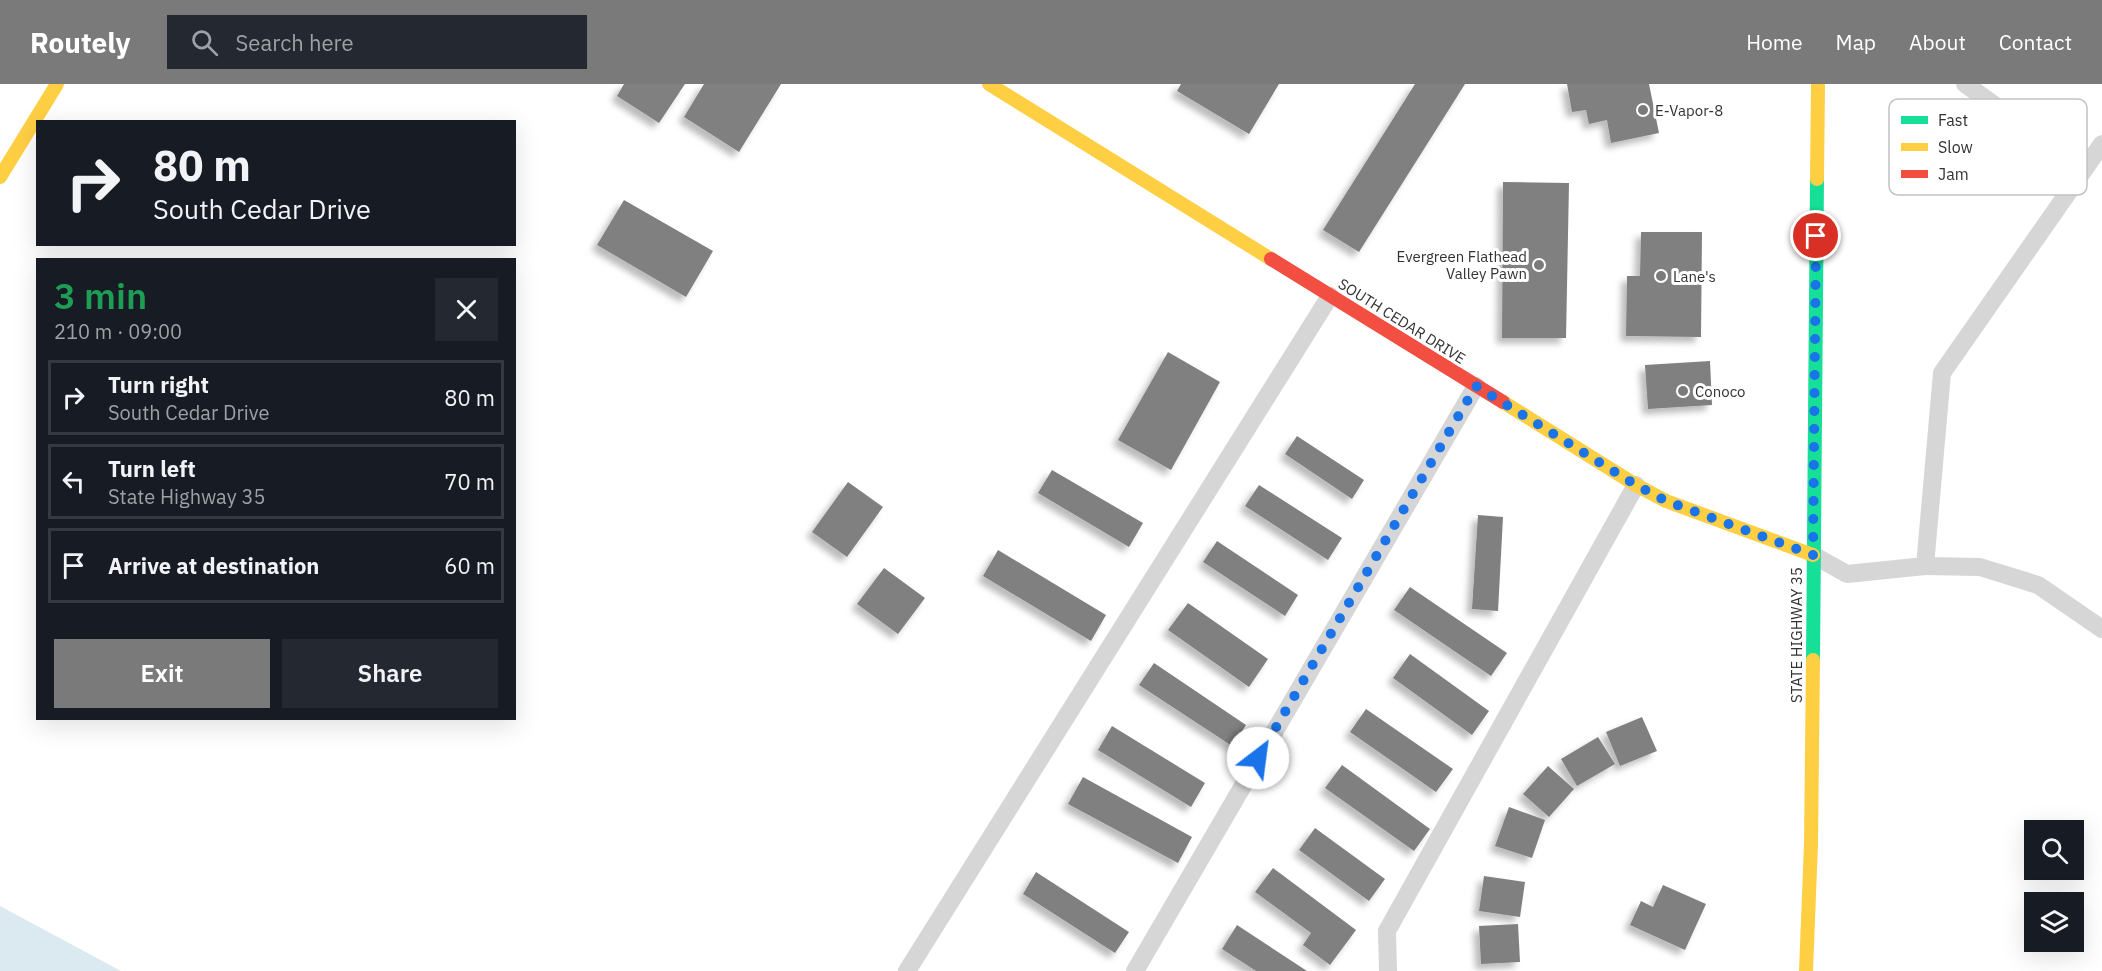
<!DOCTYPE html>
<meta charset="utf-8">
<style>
:root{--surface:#171b24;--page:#242831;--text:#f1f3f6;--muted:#9ea1a6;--line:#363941;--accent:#7a7a7a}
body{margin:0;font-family:"IBM Plex Sans",sans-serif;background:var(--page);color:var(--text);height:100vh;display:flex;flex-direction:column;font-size:22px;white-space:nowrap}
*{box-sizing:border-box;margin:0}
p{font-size:20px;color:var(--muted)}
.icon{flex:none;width:33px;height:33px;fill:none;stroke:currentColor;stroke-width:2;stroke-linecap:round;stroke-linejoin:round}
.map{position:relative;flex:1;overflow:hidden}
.details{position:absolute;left:36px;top:174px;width:480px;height:462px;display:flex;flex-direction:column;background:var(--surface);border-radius:0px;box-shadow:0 6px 24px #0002}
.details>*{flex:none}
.top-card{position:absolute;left:36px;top:36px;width:480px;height:126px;border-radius:0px;box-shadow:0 6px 24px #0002;background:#171b24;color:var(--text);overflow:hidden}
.controls{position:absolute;left:2024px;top:736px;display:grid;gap:12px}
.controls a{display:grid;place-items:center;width:60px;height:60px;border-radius:0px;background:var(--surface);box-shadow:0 6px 24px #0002;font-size:30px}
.pin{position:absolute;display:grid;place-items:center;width:51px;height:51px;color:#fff;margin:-26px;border:3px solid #fff;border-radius:50%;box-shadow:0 2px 6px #0007}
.me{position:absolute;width:66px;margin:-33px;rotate:30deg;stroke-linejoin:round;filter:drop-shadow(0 0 4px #0008)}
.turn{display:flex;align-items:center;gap:21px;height:126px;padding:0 18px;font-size:27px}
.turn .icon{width:78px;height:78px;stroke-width:2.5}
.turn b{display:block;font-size:42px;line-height:51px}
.round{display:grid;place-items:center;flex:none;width:63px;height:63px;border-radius:0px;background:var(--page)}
.overview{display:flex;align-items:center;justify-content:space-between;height:102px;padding:0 18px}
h1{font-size:36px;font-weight:600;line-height:45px;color:#1e9e55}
.button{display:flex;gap:12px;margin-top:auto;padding:12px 18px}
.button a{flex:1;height:69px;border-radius:0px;background:var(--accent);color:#fff;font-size:24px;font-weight:600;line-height:69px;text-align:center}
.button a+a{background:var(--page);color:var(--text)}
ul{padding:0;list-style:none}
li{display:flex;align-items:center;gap:18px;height:75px;margin:0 12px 9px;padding:0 6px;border:3px solid var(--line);border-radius:0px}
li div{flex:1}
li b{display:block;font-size:22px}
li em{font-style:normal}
header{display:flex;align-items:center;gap:36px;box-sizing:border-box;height:84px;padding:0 30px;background:var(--accent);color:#fff}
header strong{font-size:28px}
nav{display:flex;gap:33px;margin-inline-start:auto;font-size:21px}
.search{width:420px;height:54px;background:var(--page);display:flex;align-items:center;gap:15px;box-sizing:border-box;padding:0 21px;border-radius:0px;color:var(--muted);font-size:22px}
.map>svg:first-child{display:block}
.water{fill:#dbe9f0}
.building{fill:#808080;filter:url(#shadow)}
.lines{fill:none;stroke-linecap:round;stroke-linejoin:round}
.lane{stroke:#d6d6d6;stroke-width:18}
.fast{stroke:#16e098;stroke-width:14}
.slow{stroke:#ffcf43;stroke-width:14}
.jam{stroke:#f24e42;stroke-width:14}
.route{stroke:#1a73e8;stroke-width:10;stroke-dasharray:0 18}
.poi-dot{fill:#7a7a7a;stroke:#fff;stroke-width:2}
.labels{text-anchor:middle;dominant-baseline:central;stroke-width:6;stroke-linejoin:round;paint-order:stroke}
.poi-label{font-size:15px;fill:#323232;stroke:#fff;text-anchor:start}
.street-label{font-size:15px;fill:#323232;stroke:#fff}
.key{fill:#fff;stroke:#c2c2c2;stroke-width:1.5}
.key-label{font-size:16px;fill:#323232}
</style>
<header>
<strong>Routely</strong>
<div class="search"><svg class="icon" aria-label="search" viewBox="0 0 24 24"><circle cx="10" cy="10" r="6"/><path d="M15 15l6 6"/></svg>Search here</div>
<nav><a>Home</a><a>Map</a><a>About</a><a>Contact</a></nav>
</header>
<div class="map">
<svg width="2102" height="887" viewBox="0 0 2102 887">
<defs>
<filter id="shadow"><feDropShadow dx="-5.5" dy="5.5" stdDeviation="3" flood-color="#0004"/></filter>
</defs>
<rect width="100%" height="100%" fill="#fff"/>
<path class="water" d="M0,822L121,887H0Z"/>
<g class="building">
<path d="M624,0H685L659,39L617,12Z"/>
<path d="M704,0H781L739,68L684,33Z"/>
<path d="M1181,0H1279L1249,50L1177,7Z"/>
<path d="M1415,0H1465L1359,168L1323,146Z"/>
<path d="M1567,0H1649L1659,49L1611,59L1607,36L1589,40L1586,26L1572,28Z"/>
<path d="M1503,98L1569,99L1566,254H1502Z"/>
<path d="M624,116L713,167L686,213L597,161Z"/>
<path d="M1641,148H1702L1701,253L1626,252L1627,192H1640Z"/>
<path d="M1168,268L1220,298L1171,386L1118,356Z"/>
<path d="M1710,277L1712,321L1648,325L1645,281Z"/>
<path d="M1297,352L1364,396L1352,415L1285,370Z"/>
<path d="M1052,386L1143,439L1129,463L1038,409Z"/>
<path d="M848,398L883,423L847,473L812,448Z"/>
<path d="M1259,401L1342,454L1328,476L1245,422Z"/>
<path d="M1478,431L1503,433L1498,527L1472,525Z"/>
<path d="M1217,457L1298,511L1285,532L1203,478Z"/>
<path d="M998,466L1106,531L1091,557L983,492Z"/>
<path d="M884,484L925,514L898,550L857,520Z"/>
<path d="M1410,503L1507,569L1491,592L1394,526Z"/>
<path d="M1188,519L1268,575L1249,603L1168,546Z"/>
<path d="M1410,570L1489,627L1472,651L1393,594Z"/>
<path d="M1154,579L1246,641L1232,662L1139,601Z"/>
<path d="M1366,625L1453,685L1436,708L1350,648Z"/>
<path d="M1642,633L1657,667L1620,682L1606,648Z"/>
<path d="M1112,642L1205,699L1191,723L1098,666Z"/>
<path d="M1598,653L1615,680L1577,702L1561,675Z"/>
<path d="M1342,681L1430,745L1414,767L1325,704Z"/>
<path d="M1548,682L1574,705L1549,733L1523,710Z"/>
<path d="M1083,693L1192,753L1178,779L1068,720Z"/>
<path d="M1509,723L1545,736L1532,774L1495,762Z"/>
<path d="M1315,744L1385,795L1369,817L1299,766Z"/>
<path d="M1273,784L1356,846L1330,881L1303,861L1311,849L1255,808Z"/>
<path d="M1036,788L1129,848L1115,869L1023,810Z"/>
<path d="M1484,792L1525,798L1520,833L1479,827Z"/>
<path d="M1663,801L1706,820L1685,866L1630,841L1641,817L1653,823Z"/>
<path d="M1518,840L1520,878L1481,880L1479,842Z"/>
<path d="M1237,841L1307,887H1256L1222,865Z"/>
</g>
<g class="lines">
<g class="lane">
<path d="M1965,0L2084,85"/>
<path d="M1813,471L1847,490L1925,482L1942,289L2102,60"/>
<path d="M1925,482L1980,483L2038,501L2102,545"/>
<path d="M907,887L1330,212"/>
<path d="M1135,887L1476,302"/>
<path d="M1388,887L1387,847L1636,401"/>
</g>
<path class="fast" d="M1813,576L1817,95"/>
<g class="slow">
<path d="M989,0L1271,175"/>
<path d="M0,93L57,0"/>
<path d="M1817,95L1818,0"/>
<path d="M1503,318L1636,401L1666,417L1813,471"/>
<path d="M1806,887L1811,760L1813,576"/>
</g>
<path class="jam" d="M1271,175L1503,318"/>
</g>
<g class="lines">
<path class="route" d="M1258,674L1476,302L1636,401L1666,417L1813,471L1816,152"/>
</g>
<g class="poi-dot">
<circle cx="1643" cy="26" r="6"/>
<circle cx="1539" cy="181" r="6"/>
<circle cx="1661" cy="192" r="6"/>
<circle cx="1683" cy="307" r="6"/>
</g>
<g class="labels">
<g class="poi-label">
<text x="1655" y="26">E-Vapor-8</text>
<text x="1527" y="172" text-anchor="end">Evergreen Flathead<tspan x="1527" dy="17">Valley Pawn</tspan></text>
<text x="1673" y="192">Lane's</text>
<text x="1695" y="307">Conoco</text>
</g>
<g class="street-label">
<text transform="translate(1402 237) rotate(32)">SOUTH CEDAR DRIVE</text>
<text transform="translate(1796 551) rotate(-90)">STATE HIGHWAY 35</text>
</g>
</g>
<rect x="1889" y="15" width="198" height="96" rx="9" class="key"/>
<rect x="1901" y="32" width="27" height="8" fill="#16e098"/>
<rect x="1901" y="59" width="27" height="8" fill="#ffcf43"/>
<rect x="1901" y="86" width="27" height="8" fill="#f24e42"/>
<g class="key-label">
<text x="1938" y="42">Fast</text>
<text x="1938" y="69">Slow</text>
<text x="1938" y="96">Jam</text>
</g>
</svg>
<div class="controls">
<a><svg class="icon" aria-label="search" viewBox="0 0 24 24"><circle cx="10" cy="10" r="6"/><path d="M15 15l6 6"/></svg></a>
<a><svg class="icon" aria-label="layers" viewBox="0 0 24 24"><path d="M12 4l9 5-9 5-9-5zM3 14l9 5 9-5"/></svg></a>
</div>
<div class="pin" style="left:1816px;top:152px;background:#d93025"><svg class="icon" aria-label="arrive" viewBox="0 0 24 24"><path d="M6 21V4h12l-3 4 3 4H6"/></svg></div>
<svg class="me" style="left:1258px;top:674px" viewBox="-20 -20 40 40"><circle r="19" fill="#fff"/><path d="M0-13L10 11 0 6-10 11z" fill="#1a73e8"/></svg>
<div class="top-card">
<div class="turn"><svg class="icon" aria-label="right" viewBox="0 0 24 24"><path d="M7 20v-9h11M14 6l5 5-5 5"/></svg><div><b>80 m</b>South Cedar Drive</div></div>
</div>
<section class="details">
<div class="overview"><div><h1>3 min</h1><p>210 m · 09:00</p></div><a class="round"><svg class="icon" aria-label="close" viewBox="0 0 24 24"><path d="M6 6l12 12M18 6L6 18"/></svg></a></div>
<ul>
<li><svg class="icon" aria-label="right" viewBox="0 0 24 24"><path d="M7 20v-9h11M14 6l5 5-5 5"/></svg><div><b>Turn right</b><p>South Cedar Drive</p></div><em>80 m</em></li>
<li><svg class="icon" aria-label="left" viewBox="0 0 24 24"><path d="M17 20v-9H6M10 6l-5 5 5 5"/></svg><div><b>Turn left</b><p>State Highway 35</p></div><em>70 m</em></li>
<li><svg class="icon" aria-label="arrive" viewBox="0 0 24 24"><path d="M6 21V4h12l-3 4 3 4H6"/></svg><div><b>Arrive at destination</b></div><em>60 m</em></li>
</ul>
<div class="button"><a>Exit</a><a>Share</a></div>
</section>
</div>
